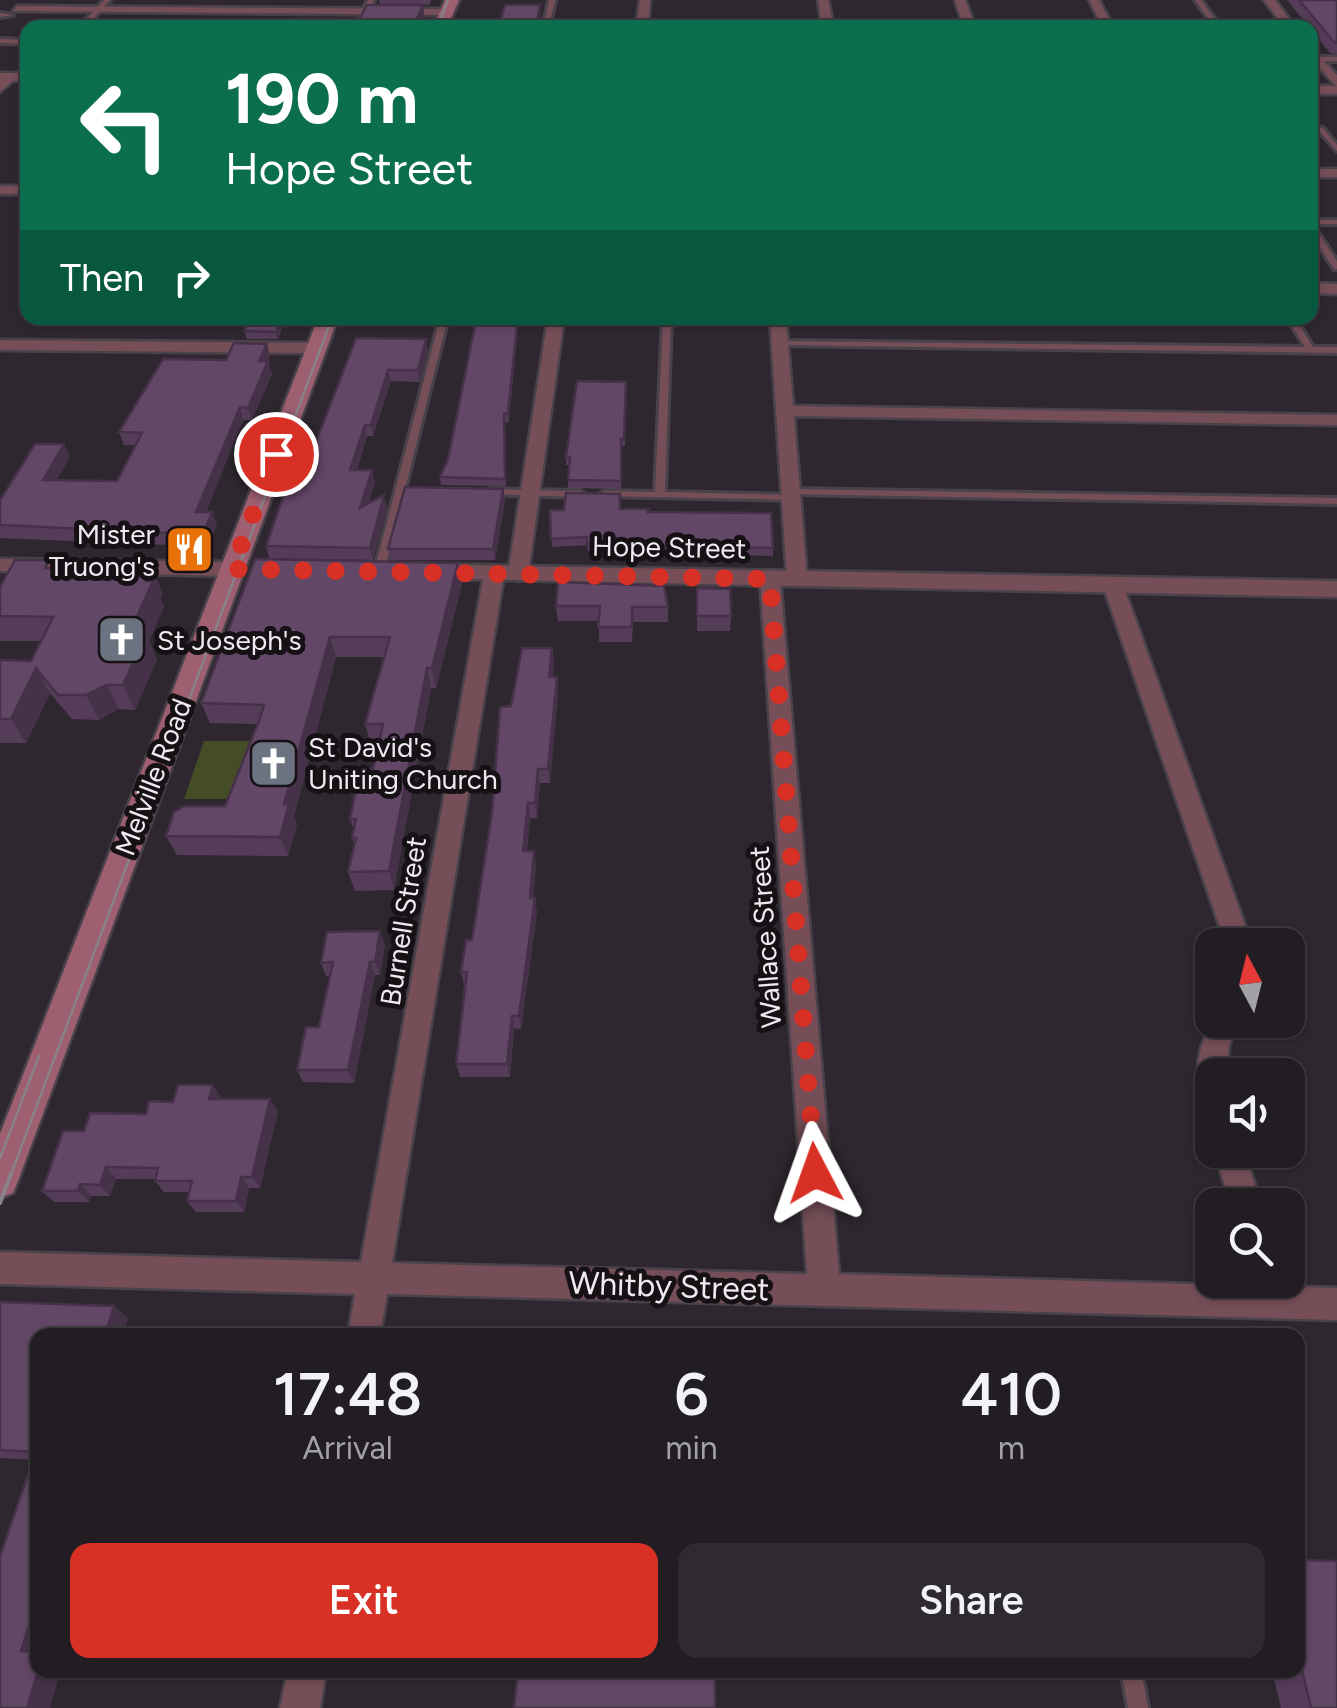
<!DOCTYPE html>
<style>
:root{--surface:#221d23;--page:#2e2a30;--text:#f1f3f6;--muted:#a2a2a6;--line:#3f3b41;--accent:#d93025}
body{margin:0;font-family:Figtree,sans-serif;background:var(--page);color:var(--text);height:100vh;display:flex;flex-direction:column;font-size:38px;white-space:nowrap}
*{box-sizing:border-box;margin:0}
p{font-size:32px;color:var(--muted)}
.icon{flex:none;width:55px;height:55px;fill:none;stroke:currentColor;stroke-width:2;stroke-linecap:round;stroke-linejoin:round}
.map{position:relative;flex:1;overflow:hidden}
.side{position:absolute;left:30px;top:1328px;width:1275px;height:350px;display:flex;flex-direction:column;background:var(--surface);border-radius:20px;box-shadow:0 2px 8px #0004,0 0 0 2px var(--line)}
.side>*{flex:none}
.banner{position:absolute;left:20px;top:20px;width:1298px;height:305px;border-radius:20px;box-shadow:0 2px 8px #0004,0 0 0 2px var(--line);background:#0b6e4f;color:#fff;overflow:hidden}
.needle{width:65px;rotate:353deg}
.controls{position:absolute;left:1195px;top:928px;display:grid;gap:20px}
.controls a{display:grid;place-items:center;width:110px;height:110px;border-radius:20px;background:var(--surface);box-shadow:0 2px 8px #0004,0 0 0 2px var(--line);font-size:50px}
.pin{position:absolute;display:grid;place-items:center;width:85px;height:85px;color:#fff;margin:-42px;border:5px solid #fff;border-radius:50%;box-shadow:0 2px 10px #0007}
.me{position:absolute;width:110px;margin:-55px;rotate:356deg;stroke-linejoin:round;filter:drop-shadow(0 0 8px #0008)}
.turn{display:flex;align-items:center;gap:35px;height:210px;padding:0 40px;font-size:45px}
.turn .icon{width:130px;height:130px;stroke-width:2.5}
.turn b{display:block;font-size:70px;line-height:85px}
.then{display:flex;align-items:center;height:95px;padding:0 40px;background:#0003;gap:20px;font-size:38px}
.eta{display:flex;justify-content:space-evenly;align-items:center;height:170px;text-align:center}
.eta b{font-size:60px;font-weight:600;line-height:70px}
.button{display:flex;gap:20px;margin-top:auto;padding:20px 40px}
.button a{flex:1;height:115px;border-radius:20px;background:var(--accent);color:#fff;font-size:40px;font-weight:600;line-height:115px;text-align:center}
.button a+a{background:var(--page);color:var(--text)}
.map>svg:first-child{display:block}
.green{fill:#444d26}
.lines{fill:none;stroke-linecap:round;stroke-linejoin:round}
.service-casing{stroke:#49424a;stroke-width:6}
.minor-casing{stroke:#49424a;stroke-width:5}
.tertiary-casing{stroke:#49424a;stroke-width:5}
.secondary-casing{stroke:#49424a;stroke-width:5}
.service{fill:#754e58;fill-rule:evenodd}
.minor{fill:#754e58;fill-rule:evenodd}
.tertiary{fill:#754e58;fill-rule:evenodd}
.secondary{fill:#9e6071;fill-rule:evenodd}
.tram-far1{stroke:#888289;stroke-width:2.5}
.tram{stroke:#888289;stroke-width:4}
.wall{fill:#553d59}
.shaded-wall{fill:#453248}
.building{fill:#634767;stroke:#453248;stroke-width:2.5}
.route{stroke:#d93025;stroke-width:18;stroke-dasharray:0 32.4}
.labels{text-anchor:middle;dominant-baseline:central;stroke-width:10;stroke-linejoin:round;paint-order:stroke}
.poi-label{font-size:28px;fill:#efeaf0;stroke:#151115;text-anchor:start}
.street-label{font-size:28px;fill:#efeaf0;stroke:#151115}
.near-street-label{font-size:32px;fill:#efeaf0;stroke:#151115}
</style>
<div class="map">
<svg width="1337" height="1708" viewBox="0 0 1337 1708">
<rect width="100%" height="100%" fill="#2e272f"/>
<path class="green" d="M204,741H249L232,799H184Z"/>
<g class="lines">
<defs>
<g id="service">
<path d="M104,0H110L85,28H78Z"/>
<path d="M368,0H374L360,28H354Z"/>
<path d="M549,0H555L549,28H543Z"/>
<path d="M1195,0H1201L1221,28H1215Z"/>
<path d="M0,13L13,15L0,17Z"/>
<path d="M0,39L28,40V44L0,43Z"/>
<rect x="1310" y="57" width="27" height="4"/>
<path d="M1310,127L1323,128L1337,145V151L1319,131H1310Z"/>
<rect x="1310" y="220" width="27" height="4"/>
<path d="M1310,225H1313L1337,261V269H1334L1310,232Z"/>
<path d="M440,318H448L384,572L379,575L374,572Z"/>
<path d="M663,318H671L665,492L792,495L797,498L795,500L602,496L600,494L605,491L655,492Z"/>
<path d="M1287,318H1295L1313,347H1337V353L780,345L776,343L780,341L1305,347Z"/>
<path d="M490,489L580,491L585,494L580,497L487,494V490Z"/>
<path d="M792,489L1337,498V504L789,494V490Z"/>
<path d="M1121,1670H1141L1148,1708H1128Z"/>
</g>
<g id="minor">
<path d="M640,0H650L648,28H636Z"/>
<path d="M818,0H828L834,28H822Z"/>
<path d="M955,0H965L976,28H964Z"/>
<path d="M1089,0H1099L1114,28H1103Z"/>
<path d="M1264,0H1275L1296,28H1285Z"/>
<path d="M17,6L446,9L452,12L446,15L13,11Z"/>
<path d="M1310,46L1337,75V87L1310,58Z"/>
<path d="M7,74L17,77L0,92V81Z"/>
<rect x="1310" y="169" width="27" height="8"/>
<rect x="0" y="186" width="28" height="8"/>
<path d="M1310,283L1337,284V294L1310,293Z"/>
<path d="M548,318H564L528,574L518,581L508,574Z"/>
<path d="M770,318H786L793,406L1337,415V425L794,416L807,579L797,586L787,579Z"/>
<path d="M0,340L316,343L324,348L316,353L0,350Z"/>
<path d="M0,559L232,562L242,569L232,576L0,571Z"/>
<path d="M494,567L504,574L392,1263L807,1274L760,579L770,572L780,579L839,1274L1337,1288V1320L387,1294L380,1335H348L355,1294L0,1284V1252L361,1262L484,574Z"/>
<path d="M1113,578L1123,585L1252,945H1226L1103,585Z"/>
<path d="M1213,1020H1241L1229,1045L1226,1075H1212V1089L1202,1085C1192,1064 1203,1040 1213,1020Z"/>
<path d="M1214,1150H1244L1261,1205H1231Z"/>
<path d="M288,1670H326L320,1708H280Z"/>
</g>
<g id="tertiary">
<rect x="0" y="73" width="28" height="8"/>
<rect x="1310" y="86" width="27" height="8"/>
<path d="M420,564L1337,581V597L411,578L408,572Z"/>
</g>
<g id="secondary">
<path d="M445,0H459L447,28H433Z"/>
<path d="M318,318H338L18,1181L13,1193L0,1198V1134Z"/>
</g>
</defs>
<use href="#service" class="service-casing"/>
<use href="#minor" class="minor-casing"/>
<use href="#tertiary" class="tertiary-casing"/>
<use href="#secondary" class="secondary-casing"/>
<use href="#service" class="service"/>
<use href="#minor" class="minor"/>
<use href="#tertiary" class="tertiary"/>
<use href="#secondary" class="secondary"/>
<g class="tram-far1">
<path d="M437,28L448,0"/>
<path d="M0,1158L39,1056"/>
<path d="M10,1177L332,318"/>
</g>
<path class="tram" d="M0,1203L11,1174"/>
</g>
<g class="wall">
<path d="M379,0H431L429,5H380Z"/>
<path d="M1287,0H1337V54L1330,53Z"/>
<path d="M286,318L278,339H247L244,331Z"/>
<path d="M517,325V333L509,422H505L506,486L441,485L440,477Z"/>
<path d="M356,338L428,350L420,382L391,381L373,436H367L357,470L375,482L368,504L387,507L373,560L269,558L266,546L297,491Z"/>
<path d="M270,356L268,361L272,374L252,420H243L206,512H212L217,525L204,555L171,554L168,545L0,538V500L70,457L56,480L117,481L136,445H124L119,432L226,360Z"/>
<path d="M626,382L625,446H621V489L568,488L569,465H566V457Z"/>
<path d="M503,489L505,500L495,560H391L388,549Z"/>
<path d="M621,509L648,512L773,548V556L588,551L587,545L552,547L550,510Z"/>
<path d="M458,563L462,583L436,688H431L394,890L355,891L348,872L354,844L352,838L354,830L350,819L362,789L373,769L378,744H371L365,724L384,657H336L294,816L297,824L288,856L177,855L166,836L225,806L258,724L210,723L201,703Z"/>
<path d="M53,568L68,578L163,593L160,598L164,606L149,641L157,659L135,710L119,709L99,720L72,719L50,693L26,743H0V660L31,661L41,641H0V587Z"/>
<path d="M697,588L731,616L730,631H697Z"/>
<path d="M556,606L668,607V622H633L632,642H599V621H558Z"/>
<path d="M552,648L554,663L552,677L558,692L550,783H540L537,818H530L527,851L536,865L533,898L537,912L521,1029L514,1028L510,1077H460L456,1064L464,985L461,972L472,940L511,706Z"/>
<path d="M380,931L385,945L380,975H375L354,1083L303,1082L297,1070L319,1027L330,976H326L321,963Z"/>
<path d="M213,1085L221,1099L278,1111L260,1188H249L244,1212H196L187,1201L189,1192H164L155,1181V1179H116L110,1196H91L89,1202H54L42,1191L84,1131L146,1114Z"/>
<path d="M0,1302L114,1306L128,1318L38,1335V1460L0,1458Z"/>
<path d="M1298,1560L1337,1708H1281L1272,1670H1298Z"/>
</g>
<g class="shaded-wall">
<path d="M423,5L425,19L421,28L415,24Z"/>
<path d="M540,5L541,18L540,28H536Z"/>
<path d="M282,318H286L278,339L276,332Z"/>
<path d="M517,325V333L509,422L508,414Z"/>
<path d="M426,339L428,350L420,382L418,370Z"/>
<path d="M267,344L270,356L266,366L268,361L272,374L252,420L248,408L259,361Z"/>
<path d="M388,370L391,381L373,436L371,425Z"/>
<path d="M240,407L243,420L201,525L196,512Z"/>
<path d="M365,425L367,436L353,482L350,470Z"/>
<path d="M64,444L70,457L49,493L43,480Z"/>
<path d="M372,470L375,482L363,519L360,508Z"/>
<path d="M503,489L505,500L495,560L493,549Z"/>
<path d="M384,495L387,507L373,560L370,548Z"/>
<path d="M212,512L217,525L204,555L200,542Z"/>
<path d="M458,563L462,583L436,688L432,668Z"/>
<path d="M63,568L75,593L58,577Z"/>
<path d="M152,568L163,593L160,598L164,606L149,641L157,659L135,710L123,685L129,634Z"/>
<path d="M330,637L336,657L294,816L297,824L288,856L280,837L284,804Z"/>
<path d="M552,648L554,663L551,692L549,677Z"/>
<path d="M36,668L50,693L26,743L11,719Z"/>
<path d="M427,668L431,688L394,890L389,871Z"/>
<path d="M557,677L558,692L550,783L548,769Z"/>
<path d="M107,685L119,709L99,720L86,695Z"/>
<path d="M538,769L540,783L537,818L535,803Z"/>
<path d="M528,803L530,818L525,865L523,851Z"/>
<path d="M534,851L536,865L532,912L530,898Z"/>
<path d="M535,898L537,912L521,1029L519,1016Z"/>
<path d="M380,931L385,945L380,975L375,962Z"/>
<path d="M370,962L375,975L354,1083L348,1070Z"/>
<path d="M512,1016L514,1028L510,1077L507,1064Z"/>
<path d="M213,1085L221,1097L218,1111L209,1099Z"/>
<path d="M270,1099L278,1111L260,1188L252,1177Z"/>
<path d="M106,1167L116,1179L110,1196L100,1185Z"/>
<path d="M241,1177L249,1188L244,1212L236,1201Z"/>
<path d="M80,1184L91,1196L89,1202L78,1191Z"/>
<path d="M114,1306L128,1318L123,1335H105Z"/>
<path d="M38,1598V1655L21,1651Z"/>
<path d="M38,1670H61L50,1708H27Z"/>
</g>
<g class="building">
<path d="M1299,0H1337V43L1334,42Z"/>
<path d="M367,5H423L415,24L499,25L505,5H540L536,28H349L352,22L361,16Z"/>
<path d="M251,318H282L276,332L244,331Z"/>
<path d="M475,325H517L508,414H504L505,479L440,477L448,459Z"/>
<path d="M356,338L426,339L418,370H388L371,425H365L350,470H372L360,508L384,495L370,548L266,546L285,491H297Z"/>
<path d="M234,343L267,344L259,361H268L248,408L240,407L196,512H212L200,542L166,541L170,533L0,525V500L35,444H64L43,480L117,481L142,433L119,432L163,359L226,360Z"/>
<path d="M577,381L626,382L624,439H621V481L568,480L570,457H566Z"/>
<path d="M405,487L503,489L493,549H388Z"/>
<path d="M566,493L620,494V509H649L648,512L771,513L773,548L587,544V537L551,539L550,510H564Z"/>
<path d="M255,559L458,563L432,668H427L389,871L348,872L356,838H352L356,819H350L356,789H362L366,769H373L383,724H365L390,637H330L284,804H289L280,837L166,836L174,812L184,806H225L259,721L264,705L201,703Z"/>
<path d="M15,560H49L45,568H63L58,577L108,580L115,567L152,568L146,581H153L129,634L146,635L123,685H107L86,695H58L36,668L11,719H0V660L31,661L53,617L0,616V587Z"/>
<path d="M558,582L664,586L668,607H632V627H598L600,606H556Z"/>
<path d="M697,588L730,589L731,616H697Z"/>
<path d="M522,648H552L549,677H557L548,769H538L535,803H528L523,851H534L530,898H535L519,1016H512L507,1064H456L467,972H461L466,940H472L492,813L500,707L511,706Z"/>
<path d="M380,931L375,962H370L348,1070H297L306,1027H319L333,962L321,963L327,932Z"/>
<path d="M178,1085H213L209,1099H270L252,1177H241L236,1201H187L192,1181H155L158,1168L106,1167L100,1185L80,1184L78,1191H42L63,1131H84L90,1113L146,1114L149,1101L173,1102Z"/>
<path d="M0,1302L114,1306L105,1335H38V1413L34,1425H38V1446L35,1452L0,1450Z"/>
<path d="M28,1475L38,1476V1598L21,1651L38,1652V1670L27,1708H0V1556Z"/>
<path d="M1298,1560L1337,1561V1708H1311L1298,1653Z"/>
<path d="M518,1670H715V1708H514Z"/>
</g>
<g class="lines">
<path class="route" d="M276,454L232,569L770,579L815,1173"/>
</g>
<defs>
<symbol id="restaurant-square" viewBox="-11 -11 22 22"><rect x="-9" y="-9" width="18" height="18" rx="4" fill="#e8710a" stroke="#151115"/><path d="M-5-6h1v4h1v-4h1v4h1v-4h1v5L-1.5 .5V6h-2V.5L-5-1ZM5-6V6H3V1.5H1.5Q1.5-4 5-6Z" fill="#fff"/></symbol>
<symbol id="church-square" viewBox="-11 -11 22 22"><rect x="-9" y="-9" width="18" height="18" rx="4" fill="#6b7280" stroke="#151115"/><path d="M-1.2-6h2.4v3.5h3.3v2.4h-3.3V6h-2.4V-.1h-3.3v-2.4h3.3Z" fill="#fff"/></symbol>
</defs>
<g fill-rule="evenodd">
<use href="#restaurant-square" x="162" y="522" width="55" height="55"/>
<use href="#church-square" x="94" y="612" width="55" height="55"/>
<use href="#church-square" x="246" y="736" width="55" height="55"/>
</g>
<g class="labels">
<g class="poi-label">
<text x="155" y="534" text-anchor="end">Mister<tspan x="155" dy="32">Truong's</tspan></text>
<text x="157" y="640">St Joseph's</text>
<text x="308" y="747">St David's<tspan x="308" dy="32">Uniting Church</tspan></text>
</g>
<g class="street-label">
<text transform="translate(669 547) rotate(1)">Hope Street</text>
<text transform="translate(153 777) rotate(-69)">Melville Road</text>
<text transform="translate(403 921) rotate(-81)">Burnell Street</text>
<text transform="translate(765 937) rotate(-94)">Wallace Street</text>
</g>
<g class="near-street-label">
<text transform="translate(669 1286) rotate(2)">Whitby Street</text>
</g>
</g>
</svg>
<div class="controls">
<a><svg class="needle" viewBox="-14 -14 28 28"><path d="M0-13l5 13h-10z" fill="#e53935"/><path d="M0 13l5-13h-10z" fill="#a2a2a6"/></svg></a>
<a><svg class="icon" aria-label="sound" viewBox="0 0 24 24"><path d="M4 9h4l5-4v14l-5-4H4zM17 9q2 3 0 6"/></svg></a>
<a><svg class="icon" aria-label="search" viewBox="0 0 24 24"><circle cx="10" cy="10" r="6"/><path d="M15 15l6 6"/></svg></a>
</div>
<div class="pin" style="left:276px;top:454px;background:#d93025"><svg class="icon" aria-label="arrive" viewBox="0 0 24 24"><path d="M6 21V4h12l-3 4 3 4H6"/></svg></div>
<svg class="me" style="left:815px;top:1173px" viewBox="-20 -20 40 40"><path d="M0-17L14 15 0 8-14 15z" fill="#d93025" stroke="#fff" stroke-width="4"/></svg>
<div class="banner">
<div class="turn"><svg class="icon" aria-label="left" viewBox="0 0 24 24"><path d="M17 20v-9H6M10 6l-5 5 5 5"/></svg><div><b>190 m</b>Hope Street</div></div>
<div class="then">Then<svg class="icon" aria-label="right" viewBox="0 0 24 24"><path d="M7 20v-9h11M14 6l5 5-5 5"/></svg></div>
</div>
<section class="side">
<div class="eta">
<div><b>17:48</b><p>Arrival</p></div>
<div><b>6</b><p>min</p></div>
<div><b>410</b><p>m</p></div>
</div>
<div class="button"><a>Exit</a><a>Share</a></div>
</section>
</div>
